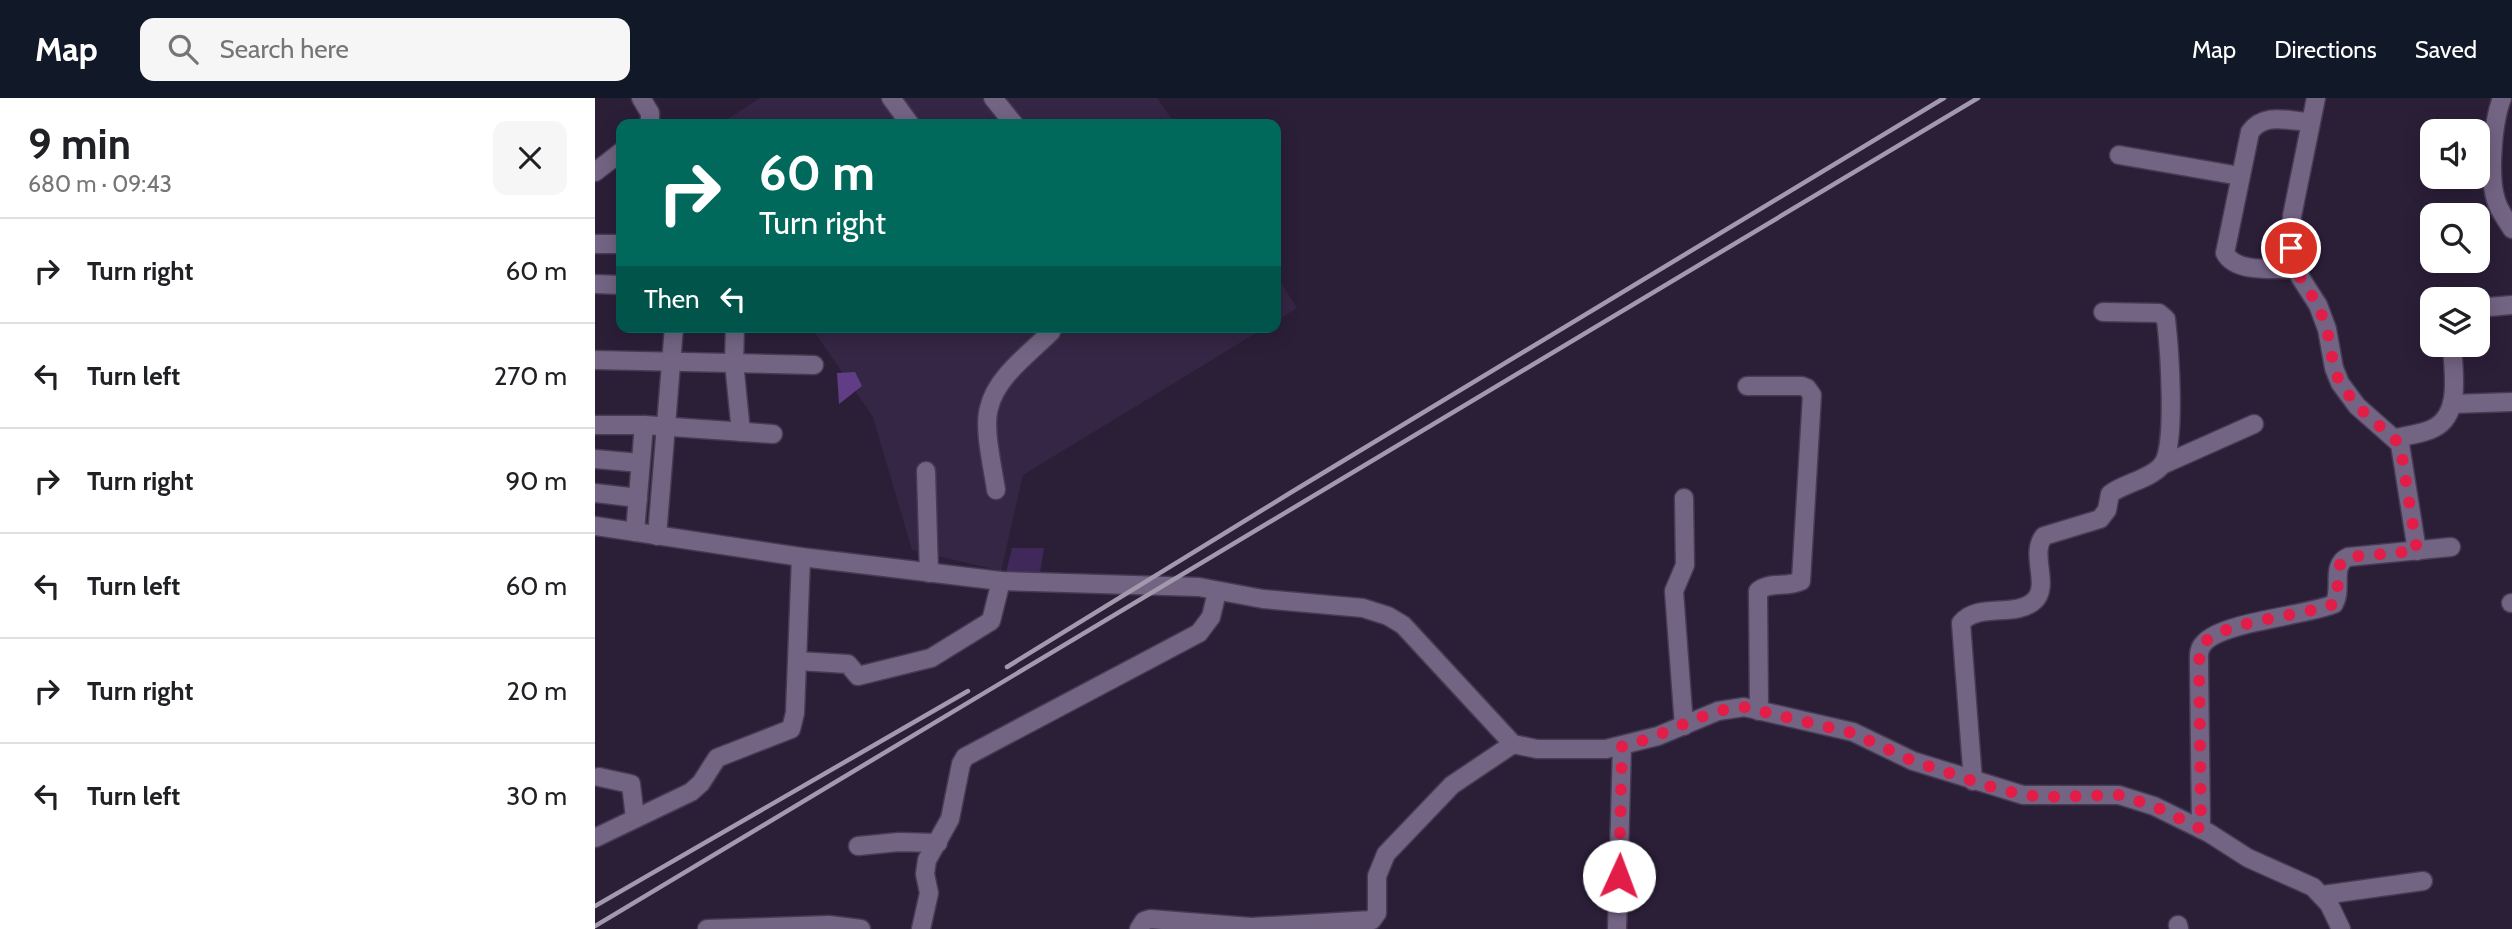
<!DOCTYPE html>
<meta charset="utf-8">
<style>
:root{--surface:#fff;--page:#f6f6f6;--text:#202124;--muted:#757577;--line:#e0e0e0;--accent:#111827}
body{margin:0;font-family:Cabin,sans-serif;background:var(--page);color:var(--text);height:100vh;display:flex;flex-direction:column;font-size:26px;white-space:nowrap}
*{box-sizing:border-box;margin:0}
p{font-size:23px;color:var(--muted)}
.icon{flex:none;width:38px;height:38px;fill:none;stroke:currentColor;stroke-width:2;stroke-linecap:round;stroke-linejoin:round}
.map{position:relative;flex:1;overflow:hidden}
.sheet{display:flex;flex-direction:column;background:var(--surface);width:595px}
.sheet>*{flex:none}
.guide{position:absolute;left:21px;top:21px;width:665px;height:214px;border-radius:14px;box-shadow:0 4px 18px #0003;background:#00695c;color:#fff;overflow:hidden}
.fabs{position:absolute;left:1825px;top:21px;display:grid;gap:14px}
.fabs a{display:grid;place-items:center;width:70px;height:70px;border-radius:14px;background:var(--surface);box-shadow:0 4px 18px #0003;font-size:35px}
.pin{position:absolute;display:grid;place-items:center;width:60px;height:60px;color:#fff;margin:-30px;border:4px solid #fff;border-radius:50%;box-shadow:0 2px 7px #0007}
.me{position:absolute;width:77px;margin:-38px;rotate:2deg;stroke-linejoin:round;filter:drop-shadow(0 0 5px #0008)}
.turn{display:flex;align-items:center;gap:24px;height:147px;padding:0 28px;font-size:32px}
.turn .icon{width:91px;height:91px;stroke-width:2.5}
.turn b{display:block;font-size:49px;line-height:60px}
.then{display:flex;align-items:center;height:66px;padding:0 28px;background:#0003;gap:14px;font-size:26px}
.round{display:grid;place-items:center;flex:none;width:74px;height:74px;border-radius:14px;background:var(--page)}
.summary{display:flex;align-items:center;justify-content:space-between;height:119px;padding:0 28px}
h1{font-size:42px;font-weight:700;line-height:52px}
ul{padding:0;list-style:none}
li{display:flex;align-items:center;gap:21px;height:105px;padding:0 28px;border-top:2px solid var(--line)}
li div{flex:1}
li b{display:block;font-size:26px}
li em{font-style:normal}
header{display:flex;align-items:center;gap:42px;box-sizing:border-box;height:98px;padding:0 35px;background:var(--accent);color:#fff}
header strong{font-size:33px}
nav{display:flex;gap:38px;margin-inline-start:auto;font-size:24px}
.search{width:490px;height:63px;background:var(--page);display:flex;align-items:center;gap:18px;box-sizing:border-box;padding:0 24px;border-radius:14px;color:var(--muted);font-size:26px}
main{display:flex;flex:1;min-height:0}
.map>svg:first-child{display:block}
.built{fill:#352645}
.green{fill:#41285a}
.water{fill:#613d85}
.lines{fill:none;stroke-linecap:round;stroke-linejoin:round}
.minor-casing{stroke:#463b53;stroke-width:21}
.minor{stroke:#736484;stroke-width:18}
.rail{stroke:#a299ad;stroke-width:4.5}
.route{stroke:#e11d48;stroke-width:12;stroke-dasharray:0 21.6}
</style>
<header>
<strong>Map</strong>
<div class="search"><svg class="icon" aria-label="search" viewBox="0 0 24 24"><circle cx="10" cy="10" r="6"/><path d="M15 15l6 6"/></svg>Search here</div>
<nav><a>Map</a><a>Directions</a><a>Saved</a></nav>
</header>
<main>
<section class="sheet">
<div class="summary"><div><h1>9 min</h1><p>680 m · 09:43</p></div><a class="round"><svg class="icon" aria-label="close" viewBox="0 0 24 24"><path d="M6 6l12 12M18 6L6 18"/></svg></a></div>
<ul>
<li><svg class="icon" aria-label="right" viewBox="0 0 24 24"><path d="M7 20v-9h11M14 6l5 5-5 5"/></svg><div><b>Turn right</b></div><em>60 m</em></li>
<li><svg class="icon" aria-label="left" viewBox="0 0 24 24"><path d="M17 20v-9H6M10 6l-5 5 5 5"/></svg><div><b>Turn left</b></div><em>270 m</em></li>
<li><svg class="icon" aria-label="right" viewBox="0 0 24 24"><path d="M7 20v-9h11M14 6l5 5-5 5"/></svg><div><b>Turn right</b></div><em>90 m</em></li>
<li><svg class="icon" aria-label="left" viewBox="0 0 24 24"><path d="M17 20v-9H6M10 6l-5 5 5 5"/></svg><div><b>Turn left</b></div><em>60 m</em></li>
<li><svg class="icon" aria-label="right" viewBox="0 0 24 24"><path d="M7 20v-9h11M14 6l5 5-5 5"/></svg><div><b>Turn right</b></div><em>20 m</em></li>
<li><svg class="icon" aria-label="left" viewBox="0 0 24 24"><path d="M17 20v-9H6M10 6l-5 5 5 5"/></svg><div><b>Turn left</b></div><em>30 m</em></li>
</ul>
</section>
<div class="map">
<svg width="1917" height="831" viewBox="0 0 1917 831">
<rect width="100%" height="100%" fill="#2b1f38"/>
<g class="built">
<path d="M165,0H562L580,26H125Z"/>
<path d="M681,177L702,210L681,223Z"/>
<path d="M216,229H671L428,377L406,473L317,452L278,319Z"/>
</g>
<path class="green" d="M417,450H449L444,480L410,479Z"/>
<path class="water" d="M260,274L267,288L244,306L242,275Z"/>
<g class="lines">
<defs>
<g id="minor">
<path d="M46,0L55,15V26"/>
<path d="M296,0L315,26"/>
<path d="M398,0L419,26"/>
<path d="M1721,0L1697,118L1696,150L1705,179L1723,207L1732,231L1739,270L1745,285L1762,308L1805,346L1822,453"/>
<path d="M1907,0C1898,23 1893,78 1901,102C1904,113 1911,121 1917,131"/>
<path d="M1524,57L1645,78"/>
<path d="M0,74L26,54"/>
<path d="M0,146H26"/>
<path d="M1702,171C1681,170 1641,176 1630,155L1655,34C1669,14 1693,23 1715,24"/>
<path d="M0,186L26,187"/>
<path d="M1883,210L1917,207"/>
<path d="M140,229L139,265L146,334"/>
<path d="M0,262L219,267"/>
<path d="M1152,288H1207L1212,290L1217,297L1206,483C1192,490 1174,483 1163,493L1164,613"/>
<path d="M1857,306L1917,304"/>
<path d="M0,327H49L178,336"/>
<path d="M1801,340C1813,337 1828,336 1839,330C1867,316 1858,272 1857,247"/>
<path d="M0,361L45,365"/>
<path d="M1567,367L1659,326"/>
<path d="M331,373L334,475"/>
<path d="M401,392C398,370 388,331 394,310C401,279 434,256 456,234L458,229"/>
<path d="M0,395L43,400"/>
<path d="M0,428L206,459L406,483L604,489L668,501L768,510L793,518L808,527L918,646L942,651H1011L1063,638L1123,613L1149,609L1258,634L1318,663L1428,697H1524L1559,708L1614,735L1653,760L1718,789L1734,806L1746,831"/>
<path d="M40,434L49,327"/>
<path d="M62,438L79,229"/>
<path d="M1916,505H1917"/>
<path d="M203,563L253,566L263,578L336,560L396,523L406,483"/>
<path d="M1089,628L1079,493L1090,467L1089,400"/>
<path d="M4,679L36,686L40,720"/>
<path d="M1378,683L1366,525C1383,504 1420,520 1439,503C1456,488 1434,456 1449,438L1505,421L1512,412L1515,396C1529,385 1556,381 1567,367C1582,348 1574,247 1571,221L1564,215L1508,214"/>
<path d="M1606,731L1604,566C1604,558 1603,551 1609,545C1627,524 1709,518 1739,506C1748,491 1735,467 1753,459L1856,449"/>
<path d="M0,740L96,694L106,685L122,660L196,631L200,615L206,459"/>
<path d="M263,748L304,744L343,745"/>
<path d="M1728,797L1828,783"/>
<path d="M1583,827L1584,831"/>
<path d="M112,831L234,827L266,831"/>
<path d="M326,831L334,795L330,776L332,762L355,721L366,666L370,659L604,535L616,519L622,494"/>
<path d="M544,831L549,823L555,821L656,829L777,822L782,815V778L791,756L857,687L918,646"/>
<path d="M1022,831L1027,648"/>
</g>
</defs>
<use href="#minor" class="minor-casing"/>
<use href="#minor" class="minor"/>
<g class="rail">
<path d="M412,569L695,395L1349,0"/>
<path d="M0,808L373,593"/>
<path d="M0,828L1383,0"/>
</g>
</g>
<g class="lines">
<path class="route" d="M1024,778L1027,648C1069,640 1107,611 1149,609L1258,635L1318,663L1393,688L1428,697L1451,699L1524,697L1559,708L1606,731L1604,566C1605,558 1603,550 1609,545C1628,523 1708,518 1739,506C1748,491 1735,468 1753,459L1822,453L1805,346L1762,308L1745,285L1739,270L1732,231L1723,207L1705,179L1696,150"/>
</g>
</svg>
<div class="fabs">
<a><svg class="icon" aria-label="sound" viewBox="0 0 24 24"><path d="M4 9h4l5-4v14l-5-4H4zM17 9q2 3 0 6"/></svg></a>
<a><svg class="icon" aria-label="search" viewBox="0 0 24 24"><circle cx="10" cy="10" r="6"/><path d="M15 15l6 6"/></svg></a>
<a><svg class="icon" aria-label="layers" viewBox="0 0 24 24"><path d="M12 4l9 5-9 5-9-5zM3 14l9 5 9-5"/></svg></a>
</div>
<div class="pin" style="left:1696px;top:150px;background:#d93025"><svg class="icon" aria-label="arrive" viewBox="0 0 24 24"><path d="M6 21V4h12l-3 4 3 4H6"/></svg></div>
<svg class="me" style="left:1024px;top:778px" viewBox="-20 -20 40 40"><circle r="19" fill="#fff"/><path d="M0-13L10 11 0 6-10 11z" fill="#e11d48"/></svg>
<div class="guide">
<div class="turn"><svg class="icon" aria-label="right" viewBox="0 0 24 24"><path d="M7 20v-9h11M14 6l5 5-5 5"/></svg><div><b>60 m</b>Turn right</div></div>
<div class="then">Then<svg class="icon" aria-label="left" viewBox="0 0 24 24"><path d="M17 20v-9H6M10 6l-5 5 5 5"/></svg></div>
</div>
</div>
</main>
